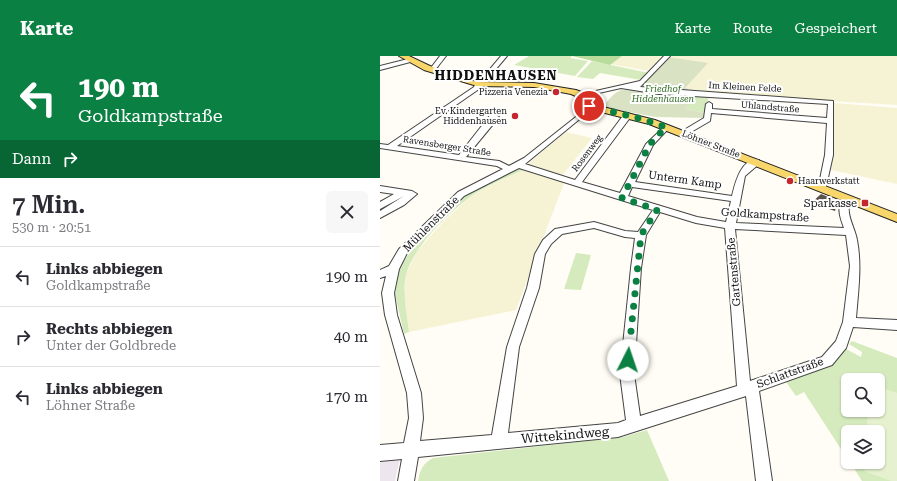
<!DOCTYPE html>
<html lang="de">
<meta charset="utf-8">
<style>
:root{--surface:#fff;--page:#f7f7f7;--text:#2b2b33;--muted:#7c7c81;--line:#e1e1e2;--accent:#0b8043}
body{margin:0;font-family:"Roboto Serif",serif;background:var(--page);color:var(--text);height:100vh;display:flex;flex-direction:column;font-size:15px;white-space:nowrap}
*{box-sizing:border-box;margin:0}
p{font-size:13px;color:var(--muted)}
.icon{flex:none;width:22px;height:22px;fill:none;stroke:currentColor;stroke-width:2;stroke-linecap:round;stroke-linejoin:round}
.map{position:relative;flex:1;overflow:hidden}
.details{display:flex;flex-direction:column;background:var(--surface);width:380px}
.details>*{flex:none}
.banner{background:#0b8043;color:#fff;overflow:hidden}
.fabs{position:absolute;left:461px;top:317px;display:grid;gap:8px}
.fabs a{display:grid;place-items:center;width:44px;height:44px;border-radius:6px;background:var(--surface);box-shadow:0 1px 3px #0004;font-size:20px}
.pin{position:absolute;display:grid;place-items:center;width:34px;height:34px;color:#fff;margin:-17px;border:2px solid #fff;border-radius:50%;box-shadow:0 1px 4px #0007}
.me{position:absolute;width:44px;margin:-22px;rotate:4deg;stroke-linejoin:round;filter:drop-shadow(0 0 3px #0008)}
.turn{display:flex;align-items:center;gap:14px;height:84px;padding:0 12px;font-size:18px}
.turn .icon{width:52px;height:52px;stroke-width:2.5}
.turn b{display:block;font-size:28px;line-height:34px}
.then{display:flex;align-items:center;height:38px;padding:0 12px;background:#0003;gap:8px;font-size:15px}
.round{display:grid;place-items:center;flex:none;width:42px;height:42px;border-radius:6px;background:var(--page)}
.head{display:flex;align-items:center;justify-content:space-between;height:68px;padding:0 12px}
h1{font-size:24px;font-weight:600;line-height:30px}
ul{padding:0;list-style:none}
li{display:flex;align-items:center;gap:12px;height:60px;padding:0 12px;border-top:1px solid var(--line)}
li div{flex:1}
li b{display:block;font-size:15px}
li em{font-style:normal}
header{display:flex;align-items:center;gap:24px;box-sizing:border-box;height:56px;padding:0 20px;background:var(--accent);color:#fff}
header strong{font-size:19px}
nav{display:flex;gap:22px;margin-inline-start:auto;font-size:14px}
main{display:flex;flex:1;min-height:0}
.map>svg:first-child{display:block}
.industrial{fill:#eee6ef}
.farmland{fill:#f6f3d4}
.green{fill:#d5ebbd;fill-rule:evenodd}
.forest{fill:#b9dc9c}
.cemetery{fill:#d9e3c4}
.pitch{fill:#e6f2cf}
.building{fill:#5a524d}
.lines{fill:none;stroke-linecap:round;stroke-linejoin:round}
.minor-casing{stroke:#444;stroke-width:2}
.major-casing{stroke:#222;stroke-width:2}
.minor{fill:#fff;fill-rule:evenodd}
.major{fill:#f9d66b;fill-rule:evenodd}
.route{stroke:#0b8043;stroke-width:7;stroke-dasharray:0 12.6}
.poi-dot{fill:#c4262e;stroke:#fff;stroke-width:1.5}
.labels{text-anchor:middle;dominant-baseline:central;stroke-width:4;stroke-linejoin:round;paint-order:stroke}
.far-street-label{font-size:9px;fill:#111;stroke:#fff}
.far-park-label{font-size:9px;font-style:italic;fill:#2f6b1f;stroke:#fff}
.far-poi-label{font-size:9px;fill:#111;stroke:#fff;text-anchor:end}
.street-label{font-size:11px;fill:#111;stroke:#fff}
.poi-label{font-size:11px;fill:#111;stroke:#fff;text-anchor:end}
.far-district-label{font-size:13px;font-weight:bold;letter-spacing:1px;fill:#111;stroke:#fff}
.near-street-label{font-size:13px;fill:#111;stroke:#fff}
</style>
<header>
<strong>Karte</strong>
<nav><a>Karte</a><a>Route</a><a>Gespeichert</a></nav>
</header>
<main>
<section class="details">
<div class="banner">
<div class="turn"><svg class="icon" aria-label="left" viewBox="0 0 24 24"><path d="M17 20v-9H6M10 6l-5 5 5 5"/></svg><div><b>190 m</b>Goldkampstraße</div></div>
<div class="then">Dann<svg class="icon" aria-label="right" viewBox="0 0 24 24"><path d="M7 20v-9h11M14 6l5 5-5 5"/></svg></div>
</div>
<div class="head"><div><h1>7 Min.</h1><p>530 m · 20:51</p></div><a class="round"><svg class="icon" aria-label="close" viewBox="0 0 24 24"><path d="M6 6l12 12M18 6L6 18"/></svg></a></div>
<ul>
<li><svg class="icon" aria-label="left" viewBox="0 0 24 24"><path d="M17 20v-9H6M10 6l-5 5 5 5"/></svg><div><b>Links abbiegen</b><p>Goldkampstraße</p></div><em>190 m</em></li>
<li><svg class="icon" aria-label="right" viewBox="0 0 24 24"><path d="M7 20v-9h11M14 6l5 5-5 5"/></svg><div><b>Rechts abbiegen</b><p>Unter der Goldbrede</p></div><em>40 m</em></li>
<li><svg class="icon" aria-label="left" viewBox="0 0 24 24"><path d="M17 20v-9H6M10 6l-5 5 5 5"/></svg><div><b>Links abbiegen</b><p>Löhner Straße</p></div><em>170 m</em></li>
</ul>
</section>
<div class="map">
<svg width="517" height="425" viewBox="0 0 517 425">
<rect width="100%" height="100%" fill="#fffdf5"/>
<path class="industrial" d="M20,402L15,425H0V403Z"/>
<g class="farmland">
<path d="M242,0H282L268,15L231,8Z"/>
<path d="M289,0H517V49L307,36L309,33L305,32Z"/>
<path d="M454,47L517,52V128L451,114Z"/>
<path d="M186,76L212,82L182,120L149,109L150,106Z"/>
<path d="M143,114L184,127L136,254L29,276L24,239L26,218L37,195L65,164L87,144L99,135Z"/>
</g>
<g class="green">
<path d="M149,0H192L190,2L208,5L195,20L134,9Z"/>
<path d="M212,5L269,17L261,24L220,17L213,23L197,21Z"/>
<path d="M310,38L329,40L325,57L306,53Z"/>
<path d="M138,113L143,114C128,121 113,127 99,135C74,151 33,190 26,219C22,237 27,257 29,276L24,278L15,238L19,212L37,186L86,139Z"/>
<path d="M196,197L211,199L201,234L184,233Z"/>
<path d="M472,285L517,302V425H482L470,406H498V376H468V404L424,336L416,340L406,326L451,309L466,293L481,301L482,296L469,288ZM468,324H498V354H468Z"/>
<path d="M267,374L289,425H38C40,414 43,407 53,402L243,381Z"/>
</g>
<path class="forest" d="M192,0H242L230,9Z"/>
<path class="cemetery" d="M288,1L328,7L305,32L309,33L307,36H311L306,53L325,57L324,62L276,61L222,51C235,38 236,31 256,34Z"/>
<path class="pitch" d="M498,331L517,337V425H511L484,415L485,406H498V376H487L488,354H498Z"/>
<path class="building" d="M441,138L458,145L455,155L431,147Z"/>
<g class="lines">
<defs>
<g id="minor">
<path d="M60,0H66L55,14H51L50,13Z"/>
<path d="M121,0H127L105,26H101L100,25Z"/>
<path d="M284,0H290L260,31L453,45V99L445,135H439L438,133L445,99L447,67L331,57L330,65L306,79L299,77L324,62L326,48L329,46L332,48V53L447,62L448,48L279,38L241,32L201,41L198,39L260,25Z"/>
<path d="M32,2L35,4L34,5L0,14V10Z"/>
<path d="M98,26L101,28L99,33L17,90L79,99L111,58H114L119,61L86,101L119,105L129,110L144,102L211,49L214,51L213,52L145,108L195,124L245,57H248L252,59L202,126L240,137L266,88L286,69L290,71L273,89L255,126L352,140C355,128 361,101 379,104V108L365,120L356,167L464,172C460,161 456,151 464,141H470L472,143C463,155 475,171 477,184C482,210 478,236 476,262L517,264V274L473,271L466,292L452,309L379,335L392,425H376L366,340L238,381L38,401L34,425H18L22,403L0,405V389L24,387L29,362L27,337L5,259L2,237L6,220L0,222V214L9,210L19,193L78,136L123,113L117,110L0,92V88L8,89L94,31L96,27ZM139,112L273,154L258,176L245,175L214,166L175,173L163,184L155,198L147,232L127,291L112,379L40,385L43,362L41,337L17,259L14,237L19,213L27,197L38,185L84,140ZM252,131L351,145L346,166L317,161L248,140ZM280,156L316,167L345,172L357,330L260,360L254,318L261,212L266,179ZM214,172L245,181L255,182L251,212L240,318L246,364L238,367L128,377L139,291L159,232L165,198L171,188L182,178ZM355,173L466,179L470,210L463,266L456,285L442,301L370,325Z"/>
<path d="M0,130L32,135L37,138L24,149L0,162V155L24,140L0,153V146L14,138L0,136Z"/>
</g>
<path id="major" d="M19,0H29L50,10L96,26L154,27L196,34L204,37L215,49L275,64L517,158V166L269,68L209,53L198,41L191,38L154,31L97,30L44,14Z"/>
</defs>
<use href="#minor" class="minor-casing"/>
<use href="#major" class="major-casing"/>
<use href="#minor" class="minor"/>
<use href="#major" class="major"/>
</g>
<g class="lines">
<path class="route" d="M209,50L258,62L286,71L270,88L242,142L277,154L261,179L248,304"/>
</g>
<g class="poi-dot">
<circle cx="176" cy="36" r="4"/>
<circle cx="135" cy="60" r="4"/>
<circle cx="410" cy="125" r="4"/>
<rect x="481" y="143" width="8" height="8" rx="2"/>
</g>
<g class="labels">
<g class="far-street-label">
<text transform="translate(365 31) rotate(3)">Im Kleinen Felde</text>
<text transform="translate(390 51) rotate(5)">Uhlandstraße</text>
<text transform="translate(331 88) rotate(21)">Löhner Straße</text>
<text transform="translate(67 90) rotate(9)">Ravensberger Straße</text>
<text transform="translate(207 97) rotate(-53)">Rosenweg</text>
</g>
<g class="far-park-label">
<text x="283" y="33">Friedhof<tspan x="283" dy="10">Hiddenhausen</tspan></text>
</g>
<g class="far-poi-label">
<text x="168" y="36">Pizzeria Venezia</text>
<text x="127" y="55">Ev. Kindergarten<tspan x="127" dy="10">Hiddenhausen</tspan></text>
<text x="418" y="125" text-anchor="start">Haarwerkstatt</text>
</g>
<g class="street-label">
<text transform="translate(305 124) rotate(8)">Unterm Kamp</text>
<text transform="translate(385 159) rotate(4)">Goldkampstraße</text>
<text transform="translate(51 168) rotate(-45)">Mühlenstraße</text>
<text transform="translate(354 216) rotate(-95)">Gartenstraße</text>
<text transform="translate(410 317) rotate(-20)">Schlattstraße</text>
</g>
<g class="poi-label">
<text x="477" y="147">Sparkasse</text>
</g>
<g class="far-district-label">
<text x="116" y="19">HIDDENHAUSEN</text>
</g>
<g class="near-street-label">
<text transform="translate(185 379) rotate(-5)">Wittekindweg</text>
</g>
</g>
</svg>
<div class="fabs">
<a><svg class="icon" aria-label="search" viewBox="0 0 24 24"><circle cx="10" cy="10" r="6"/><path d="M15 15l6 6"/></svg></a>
<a><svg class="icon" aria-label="layers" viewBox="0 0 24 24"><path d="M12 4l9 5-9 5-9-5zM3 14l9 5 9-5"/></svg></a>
</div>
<div class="pin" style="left:209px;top:50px;background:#d93025"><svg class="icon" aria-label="arrive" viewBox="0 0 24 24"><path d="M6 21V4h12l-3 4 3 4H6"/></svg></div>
<svg class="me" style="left:248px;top:304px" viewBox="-20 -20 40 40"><circle r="19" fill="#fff"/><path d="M0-13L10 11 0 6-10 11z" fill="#0b8043"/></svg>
</div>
</main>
